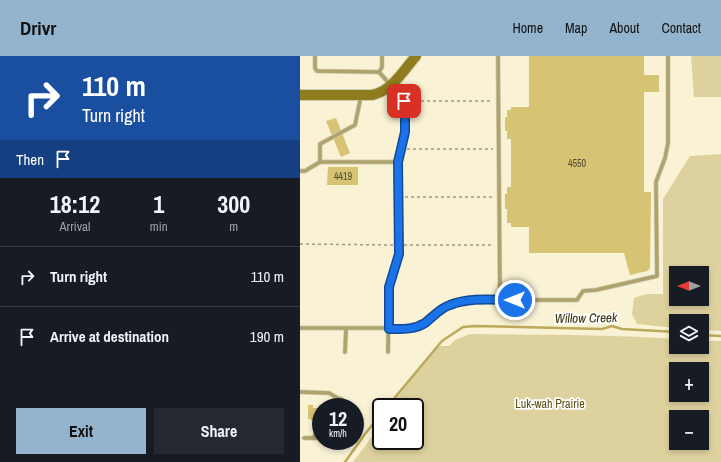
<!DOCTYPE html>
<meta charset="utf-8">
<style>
:root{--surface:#171b24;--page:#242831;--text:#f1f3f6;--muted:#9ea1a6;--line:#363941;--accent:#94b4cd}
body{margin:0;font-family:"Archivo Narrow",sans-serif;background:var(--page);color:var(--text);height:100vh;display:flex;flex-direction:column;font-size:15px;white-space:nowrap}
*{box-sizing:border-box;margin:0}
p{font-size:13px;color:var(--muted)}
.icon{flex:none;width:22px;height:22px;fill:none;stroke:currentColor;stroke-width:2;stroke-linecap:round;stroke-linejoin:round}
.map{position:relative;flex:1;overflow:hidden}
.side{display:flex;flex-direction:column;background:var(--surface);width:300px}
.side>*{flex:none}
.guide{background:#1a4fa0;color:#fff;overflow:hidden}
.needle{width:26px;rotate:270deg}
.controls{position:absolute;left:369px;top:210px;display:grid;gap:8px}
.controls a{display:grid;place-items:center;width:40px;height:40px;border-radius:0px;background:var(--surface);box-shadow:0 2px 6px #0003;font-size:20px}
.speed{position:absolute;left:12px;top:342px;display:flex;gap:8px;font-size:20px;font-weight:700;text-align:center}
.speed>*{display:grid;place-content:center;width:52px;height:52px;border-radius:50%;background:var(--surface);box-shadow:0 2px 6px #0003;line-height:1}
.speed small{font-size:10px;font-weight:400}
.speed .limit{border:2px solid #111;border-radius:6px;background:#fff;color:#111}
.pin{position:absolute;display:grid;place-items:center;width:34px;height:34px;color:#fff;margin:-17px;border-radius:8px;box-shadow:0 2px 6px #0006}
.me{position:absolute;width:44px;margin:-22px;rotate:270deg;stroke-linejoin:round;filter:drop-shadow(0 0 3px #0008)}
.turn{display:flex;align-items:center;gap:14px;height:84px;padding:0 16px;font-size:18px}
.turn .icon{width:52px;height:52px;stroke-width:2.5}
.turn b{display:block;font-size:28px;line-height:34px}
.then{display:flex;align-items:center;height:38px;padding:0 16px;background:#0003;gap:8px;font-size:15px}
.eta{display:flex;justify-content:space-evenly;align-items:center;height:68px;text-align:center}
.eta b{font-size:24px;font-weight:800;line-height:28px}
.cta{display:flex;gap:8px;margin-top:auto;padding:8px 16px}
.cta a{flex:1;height:46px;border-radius:0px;background:var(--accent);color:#111;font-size:16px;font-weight:800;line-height:46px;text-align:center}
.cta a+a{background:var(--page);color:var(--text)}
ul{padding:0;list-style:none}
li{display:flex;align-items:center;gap:12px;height:60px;padding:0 16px;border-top:1px solid var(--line)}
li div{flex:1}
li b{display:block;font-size:15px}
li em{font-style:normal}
header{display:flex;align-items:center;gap:24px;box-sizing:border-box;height:56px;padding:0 20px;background:var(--accent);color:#111}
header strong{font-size:19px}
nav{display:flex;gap:22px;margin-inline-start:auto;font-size:14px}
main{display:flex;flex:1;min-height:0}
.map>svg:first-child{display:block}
.green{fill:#ddd19e;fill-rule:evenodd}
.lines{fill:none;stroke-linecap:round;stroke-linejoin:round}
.stream{stroke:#bca95a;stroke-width:2.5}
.building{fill:#d6c374}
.lane-casing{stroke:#d3cdb2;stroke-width:5}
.secondary-casing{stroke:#d3cdb2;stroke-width:12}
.path{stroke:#9f9a84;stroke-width:1.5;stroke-dasharray:3 3;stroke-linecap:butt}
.lane{stroke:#afa36d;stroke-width:3.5}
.secondary{stroke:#8f7c1e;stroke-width:10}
.route-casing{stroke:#114b97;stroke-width:10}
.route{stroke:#1a73e8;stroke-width:7}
.labels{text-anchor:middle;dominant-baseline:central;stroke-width:3.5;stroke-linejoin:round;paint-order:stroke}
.number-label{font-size:10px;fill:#514b2f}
.park-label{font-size:12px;fill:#5b4e10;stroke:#fff}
.water-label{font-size:13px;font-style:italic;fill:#352d09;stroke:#fff}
</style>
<header>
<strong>Drivr</strong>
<nav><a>Home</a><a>Map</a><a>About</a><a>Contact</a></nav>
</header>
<main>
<section class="side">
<div class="guide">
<div class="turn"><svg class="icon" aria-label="right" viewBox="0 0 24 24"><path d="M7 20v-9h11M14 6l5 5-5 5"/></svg><div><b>110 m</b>Turn right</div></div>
<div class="then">Then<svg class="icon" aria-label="arrive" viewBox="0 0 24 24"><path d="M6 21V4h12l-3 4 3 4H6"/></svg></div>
</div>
<div class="eta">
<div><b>18:12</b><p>Arrival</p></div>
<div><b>1</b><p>min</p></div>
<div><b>300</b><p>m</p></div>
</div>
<ul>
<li><svg class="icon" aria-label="right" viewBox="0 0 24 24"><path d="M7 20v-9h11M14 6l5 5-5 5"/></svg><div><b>Turn right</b></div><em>110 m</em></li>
<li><svg class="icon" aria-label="arrive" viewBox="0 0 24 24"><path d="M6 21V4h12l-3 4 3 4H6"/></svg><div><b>Arrive at destination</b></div><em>190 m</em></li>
</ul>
<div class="cta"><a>Exit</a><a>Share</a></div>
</section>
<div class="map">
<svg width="421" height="406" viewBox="0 0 421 406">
<rect width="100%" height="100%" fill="#f9f2d4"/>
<g class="green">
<path d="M391,0H421V41H394Z"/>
<path d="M421,98V275L402,274V265H376V272L337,268L332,258L334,242L347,238H363V143L390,100ZM376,217H402V243H376Z"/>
<path d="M170,278C239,279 308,278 376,283V291H402V285H421V406H53L80,370V357L81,356V385H115V351H85L138,290H149L155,284ZM376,313H402V339H376ZM376,361H402V387H376Z"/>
</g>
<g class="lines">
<g class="stream">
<path d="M402,279L421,280"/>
<path d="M87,351L142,285L163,271L175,270L302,273L312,270L322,273L376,276"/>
<path d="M45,406L65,378L81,358"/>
</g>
</g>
<g class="building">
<path d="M229,0H344V19H359V36H344V136H351L350,212L347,215L330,219L324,197H229V171H211V167H207V153H205V138H207V131H211V83H207V75H205V61H207V54H211V51H229Z"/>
<path d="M36,62L50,97L41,101L26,65Z"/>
<path d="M28,111H58V129H27Z"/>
<path d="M8,349H13V352H17V365H11V363H8Z"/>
</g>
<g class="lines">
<defs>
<g id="lane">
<path d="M15,0V12L17,15L79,16"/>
<path d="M79,16L101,41L105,50V76L99,106V198L89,231L88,296"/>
<path d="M79,16L82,11V0"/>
<path d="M61,40L55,69L20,88V106H99"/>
<path d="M0,115H5L20,106"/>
<path d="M200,244H277L283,235L296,234L357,220L356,126L365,102L368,87V0"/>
<path d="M0,272H112C125,269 133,259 144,252C160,242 182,244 200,244L198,0"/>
<path d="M45,296L46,273"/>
<path d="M0,336L29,337L53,351"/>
<path d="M35,351L41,343"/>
<path d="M4,382H21"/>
<path d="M13,382L21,371"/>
</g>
<path id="secondary" d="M0,39H72C92,35 103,15 116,0"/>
</defs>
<use href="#lane" class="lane-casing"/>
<use href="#secondary" class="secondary-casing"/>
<g class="path">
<path d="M109,45H193"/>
<path d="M107,93H193"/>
<path d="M105,141H193"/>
<path d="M0,188L94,189"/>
<path d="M104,189H194"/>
</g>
<use href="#lane" class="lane"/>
<use href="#secondary" class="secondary"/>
</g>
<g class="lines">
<defs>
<path id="route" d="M104,45L105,50V76L98,106L99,198L89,231V273C101,273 114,274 125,267C133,261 140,252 150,249C170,241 194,244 215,244"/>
</defs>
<use href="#route" class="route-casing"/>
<use href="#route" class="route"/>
</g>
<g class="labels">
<g class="number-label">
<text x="277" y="107">4550</text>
<text x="43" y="120">4419</text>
</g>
<g class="park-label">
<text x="250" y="348">Luk-wah Prairie</text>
</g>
<g class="water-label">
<text transform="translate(286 262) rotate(-1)">Willow Creek</text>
</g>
</g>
</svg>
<div class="controls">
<a><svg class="needle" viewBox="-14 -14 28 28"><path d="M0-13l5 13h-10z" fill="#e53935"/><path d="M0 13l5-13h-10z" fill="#9ea1a6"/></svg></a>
<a><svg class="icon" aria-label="layers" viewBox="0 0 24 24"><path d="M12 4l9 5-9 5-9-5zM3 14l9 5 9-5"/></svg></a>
<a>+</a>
<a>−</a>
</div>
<div class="speed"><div>12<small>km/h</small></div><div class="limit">20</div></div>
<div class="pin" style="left:104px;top:45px;background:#d93025"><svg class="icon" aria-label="arrive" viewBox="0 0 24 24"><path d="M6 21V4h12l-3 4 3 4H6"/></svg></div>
<svg class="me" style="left:215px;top:244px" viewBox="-20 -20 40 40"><circle r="17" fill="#1a73e8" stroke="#fff" stroke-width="3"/><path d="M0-11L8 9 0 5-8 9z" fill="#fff"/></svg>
</div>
</main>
